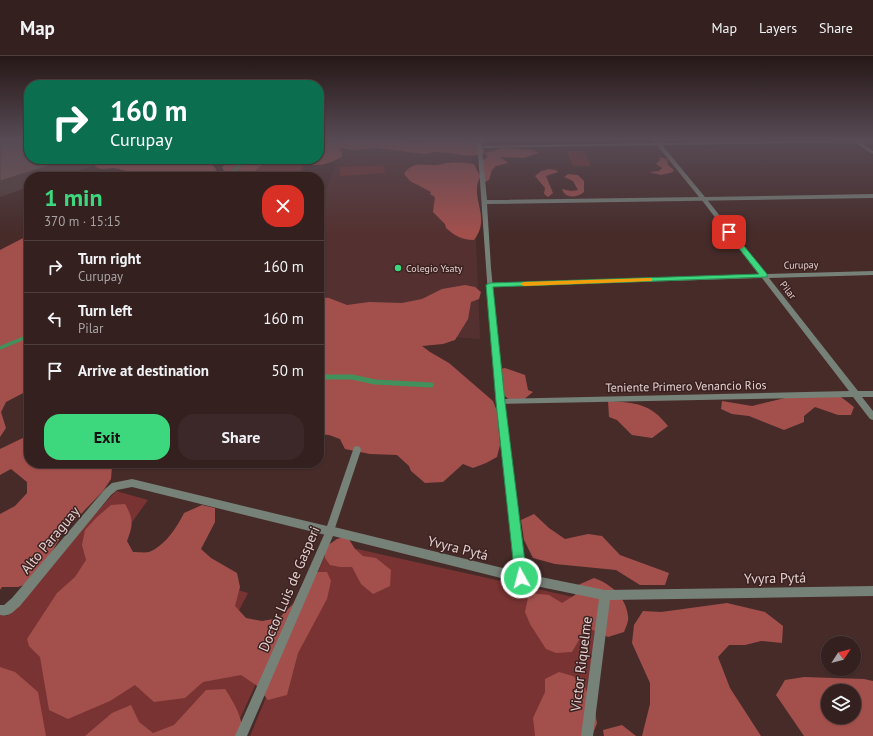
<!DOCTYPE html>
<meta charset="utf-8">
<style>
:root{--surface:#34201f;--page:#3c2828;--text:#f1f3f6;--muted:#a9a3a4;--line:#4e3e3d;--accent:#3dd77e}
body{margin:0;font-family:"PT Sans",sans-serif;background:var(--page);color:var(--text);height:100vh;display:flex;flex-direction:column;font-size:15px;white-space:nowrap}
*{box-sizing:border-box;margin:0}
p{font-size:13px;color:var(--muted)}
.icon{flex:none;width:22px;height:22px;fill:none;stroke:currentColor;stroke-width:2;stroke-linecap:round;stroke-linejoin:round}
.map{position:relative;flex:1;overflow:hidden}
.panel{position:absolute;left:24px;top:116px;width:300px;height:296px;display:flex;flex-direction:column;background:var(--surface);border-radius:16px;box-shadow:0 1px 3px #0004,0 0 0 1px var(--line)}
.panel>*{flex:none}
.banner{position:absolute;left:24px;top:24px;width:300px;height:84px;border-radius:16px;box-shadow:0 1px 3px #0004,0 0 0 1px var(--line);background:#0b6e4f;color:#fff;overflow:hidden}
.needle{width:26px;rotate:54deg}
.fabs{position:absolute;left:821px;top:580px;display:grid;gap:8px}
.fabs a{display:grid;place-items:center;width:40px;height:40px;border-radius:50%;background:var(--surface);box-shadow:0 1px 3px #0004,0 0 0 1px var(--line);font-size:20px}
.pin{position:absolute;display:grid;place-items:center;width:34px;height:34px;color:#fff;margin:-17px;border-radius:8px;box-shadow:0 2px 6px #0006}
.me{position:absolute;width:44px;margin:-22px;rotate:353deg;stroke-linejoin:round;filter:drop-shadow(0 0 3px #0008)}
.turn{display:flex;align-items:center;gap:14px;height:84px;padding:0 20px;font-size:18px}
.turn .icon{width:52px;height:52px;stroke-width:2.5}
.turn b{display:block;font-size:28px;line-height:34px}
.round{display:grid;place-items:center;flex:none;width:42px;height:42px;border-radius:16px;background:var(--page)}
.headline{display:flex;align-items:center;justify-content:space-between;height:68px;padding:0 20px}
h1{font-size:24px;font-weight:700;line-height:30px;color:var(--accent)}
.primary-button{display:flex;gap:8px;margin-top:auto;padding:8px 20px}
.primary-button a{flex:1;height:46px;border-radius:16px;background:var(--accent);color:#111;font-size:16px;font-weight:700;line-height:46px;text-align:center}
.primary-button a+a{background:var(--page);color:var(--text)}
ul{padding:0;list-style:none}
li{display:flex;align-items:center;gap:12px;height:52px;padding:0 20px;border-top:1px solid var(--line)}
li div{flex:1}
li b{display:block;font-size:15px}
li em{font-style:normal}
header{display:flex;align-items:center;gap:24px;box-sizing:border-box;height:56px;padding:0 20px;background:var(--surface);border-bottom:1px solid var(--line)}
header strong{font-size:19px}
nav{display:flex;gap:22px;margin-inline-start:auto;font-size:14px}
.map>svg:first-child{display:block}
.built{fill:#543130}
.green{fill:#783332}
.forest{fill:#a3504d;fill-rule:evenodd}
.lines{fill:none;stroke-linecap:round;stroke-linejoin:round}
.stream-far2{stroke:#42915d;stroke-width:3}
.stream-far1{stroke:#42915d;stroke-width:3.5}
.stream{stroke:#42915d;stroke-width:5}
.minor{fill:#768178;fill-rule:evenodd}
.tertiary{fill:#768178;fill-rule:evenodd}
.shaded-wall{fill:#533e3c}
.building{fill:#765856;stroke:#533e3c}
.route{fill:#3dd77e;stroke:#288c52}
.slow{fill:#f59e0b}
.poi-dot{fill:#3dd77e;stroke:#3b2120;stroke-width:1.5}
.labels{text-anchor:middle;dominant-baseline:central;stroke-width:3;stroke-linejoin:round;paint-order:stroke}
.far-street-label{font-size:10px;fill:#e2d0cf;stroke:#3b2120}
.far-poi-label{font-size:10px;fill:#e2d0cf;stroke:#3b2120;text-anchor:start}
.street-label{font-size:12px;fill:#e2d0cf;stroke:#3b2120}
.near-street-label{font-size:14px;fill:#e2d0cf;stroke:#3b2120}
</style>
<header>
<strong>Map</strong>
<nav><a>Map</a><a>Layers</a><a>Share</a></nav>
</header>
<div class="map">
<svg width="873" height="680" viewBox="0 0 873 680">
<rect width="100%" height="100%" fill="#462b29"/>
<path class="built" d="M472,86L480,283L319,271V152L343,90Z"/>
<g class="green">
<path d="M319,83H469V86L343,90L326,107H305L298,121H136L157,106L223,117L238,103H319Z"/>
<path d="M567,95H584L591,110H573Z"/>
<path d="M384,109L385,117L340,120V111Z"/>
<path d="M116,435L148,444L112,494L158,510L248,537L230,572L276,584L232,680H0V556L7,560L49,508Z"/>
<path d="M330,487L600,547L582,680H250Z"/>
</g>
<g class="forest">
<path d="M349,83H394L412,87L468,85L479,87L482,90L485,97L503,92L534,94L539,97L524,102L500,101L508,107L496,110L492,114L489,124L483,127L480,121C469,142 492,161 474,184C462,184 455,180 446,172L445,168L433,156L435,141L430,138L431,136L410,125L404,118C413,104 424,110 436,109C440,109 444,107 448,107C457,106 466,107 474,108L480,120L481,105L488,101L485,97C465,105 445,91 425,98L376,92L352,94L343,92L339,93L342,96V100C332,108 310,114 301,103H319V89Z"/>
<path d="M659,101L667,103L668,109L674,114L673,116L661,119L649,116L659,115L662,112L656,108L660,104Z"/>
<path d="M100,103H128V104L137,106L159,103H181L206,105C212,108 216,111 217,117L215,120L217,121H135V117L114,112L101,113L96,111L94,109Z"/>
<path d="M232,103H272C265,107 254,112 253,121H222L225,117L222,111Z"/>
<path d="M549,113L556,114L558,116L546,120L553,137L548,141L544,138L545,132L535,120L541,115Z"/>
<path d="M568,118L578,119L584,125V136C577,142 565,143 562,133L571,135L578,134L573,125L564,121Z"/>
<path d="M29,179V334L6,346L1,356L6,372L0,381V194Z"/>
<path d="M465,229L475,231L481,236L479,243L471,246L468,263L455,284L443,288L422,290L430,296L449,307L493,345L497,355L500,389L497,401L486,407L473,412L463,408L443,426L425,427L411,415L409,410L397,399L370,398L345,393L340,383L329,379L319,378V241L329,242L347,249L369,246L402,247L422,243L442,233Z"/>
<path d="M505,312L525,319L528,334L533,336L523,344L510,345L495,330V314Z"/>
<path d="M789,341H841L854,351L851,359H838L815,351L804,360V366L784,374L749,360L732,358L721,353L722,345L752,350Z"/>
<path d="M608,345C636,347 650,347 668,370L652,382L632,379L617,364L609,361Z"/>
<path d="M29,379V407H110L112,410L111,423L103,435L63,477L54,492L49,508L38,524L18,531H2L0,534V458L15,450L27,437V426L11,413L0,419V393Z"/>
<path d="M125,448C134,463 133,470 127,485L133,496C138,496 145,497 149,496C165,490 177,471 184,457L202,449L215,452V466L201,493L211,502L237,517L240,531L235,550L246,562L262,565L279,562L293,548L301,531L312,516H327L331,525L327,543L298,597L287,639L268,644L256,629L241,619L203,626L185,642L154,646L135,629L110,645L68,663L49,654L40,601L29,590L27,583L57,537L75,521L86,504L82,489L85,474L97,461L111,449Z"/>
<path d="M534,458L549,472L565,483L588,478L602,480L620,499L669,517L665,529H640L616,514L555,508L533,502L524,484L521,464Z"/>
<path d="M347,480L355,493L363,500L376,502L391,514L390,530L373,538L361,528L352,511H340L330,509L325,502L324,492L337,483Z"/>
<path d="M594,522C611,528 626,541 628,560C629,565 626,571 624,576L608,581L593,574L584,575L572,596L556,597L546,593L530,568L525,556L529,537L549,539L562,547L575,539L578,529Z"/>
<path d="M727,547L765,556L783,570L782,587L761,585L745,589H729L718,601L730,632L761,680H642L650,648V627L632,587L634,569L643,555L661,556Z"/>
<path d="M0,611L15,616L38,636L46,680H0Z"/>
<path d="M559,616L573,620L584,630L594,650L597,667L592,680H535L533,662L545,636V623Z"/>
<path d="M804,621L864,623L873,625V680H804L776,639L785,624ZM828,635H854V661H828Z"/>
<path d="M225,633C235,648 243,662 243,680H85L112,657L131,649L139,666L153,677L174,669L206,634Z"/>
<path d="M622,669L636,680H604L603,674Z"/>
</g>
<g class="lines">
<path class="stream-far2" d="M222,121L234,115L245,103"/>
<path class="stream-far1" d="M0,292L29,280"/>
<path class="stream" d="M319,321H352L375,326L431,329"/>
<g class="minor">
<path d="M850,83H855L873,95V98Z"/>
<path d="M658,87L660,88V89L480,92L478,91L480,90Z"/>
<path d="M701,141H705L766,218L873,215V219L769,222L858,335H873V341H862L873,355V364L870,363L853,341L497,348L496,346L497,344L500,343L849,335L762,222L489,231L486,229L489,227L759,219L701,143Z"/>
<path d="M357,390L360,391L361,394L333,478L330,480L132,431L117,434L111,439L20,550C13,556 9,561 0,559V549H4L12,542L105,433L112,427L132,423L327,470L353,394L354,391Z"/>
<path d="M521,517L605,534L873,530V540L610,544L593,680H581L599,543L521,527L517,526L516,522L517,518Z"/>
</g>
<path class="tertiary" d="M477,83H481L487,144L699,141L652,83H656L659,87L873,84V86L662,89L705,141L873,138V142L487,148L491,212L500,304L526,522L525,526L521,527L333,480L247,680H235L327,472L330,470L515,515L490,267Z"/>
</g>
<path class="shaded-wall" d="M71,103H96L99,108L59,121H29V131L0,141V125Z"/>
<path class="building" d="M3,83H29V103H71L0,125V84Z"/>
<linearGradient id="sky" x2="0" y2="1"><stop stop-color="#261817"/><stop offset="0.47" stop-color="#574a54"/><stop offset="1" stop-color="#574a54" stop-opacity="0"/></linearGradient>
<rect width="873" height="178" fill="url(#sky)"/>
<path class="route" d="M727,174H731L767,218V221L493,231L505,346L527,522L525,526L521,528L517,526L515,522L496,346L486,229L490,227L759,218L727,177Z"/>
<path class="slow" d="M649,222H652V225L524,230L520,228L524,226Z"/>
<circle class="poi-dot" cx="398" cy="212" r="4"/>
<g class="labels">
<g class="far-street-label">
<text transform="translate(801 209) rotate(-1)">Curupay</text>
<text transform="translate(788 234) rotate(52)">Pilar</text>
</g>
<g class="far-poi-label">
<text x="406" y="212">Colegio Ysaty</text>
</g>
<g class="street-label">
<text transform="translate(686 330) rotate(-1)">Teniente Primero Venancio Rios</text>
</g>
<g class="near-street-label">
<text transform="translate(50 484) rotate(-50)">Alto Paraguay</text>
<text transform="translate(458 492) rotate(14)">Yvyra Pytá</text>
<text transform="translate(775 522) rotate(-1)">Yvyra Pytá</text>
<text transform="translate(289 533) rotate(-67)">Doctor Luis de Gasperi</text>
<text transform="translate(581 608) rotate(-83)">Victor Riquelme</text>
</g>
</g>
</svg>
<div class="fabs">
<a><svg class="needle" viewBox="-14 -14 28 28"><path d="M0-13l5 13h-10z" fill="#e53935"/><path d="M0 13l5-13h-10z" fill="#a9a3a4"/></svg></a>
<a><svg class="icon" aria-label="layers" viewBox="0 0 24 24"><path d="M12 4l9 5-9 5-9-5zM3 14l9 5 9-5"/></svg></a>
</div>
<div class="pin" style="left:729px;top:176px;background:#d93025"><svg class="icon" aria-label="arrive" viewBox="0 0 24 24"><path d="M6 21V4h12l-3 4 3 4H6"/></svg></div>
<svg class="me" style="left:521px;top:522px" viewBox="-20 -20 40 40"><circle r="17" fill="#3dd77e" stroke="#fff" stroke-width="3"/><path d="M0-11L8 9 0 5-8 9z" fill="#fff"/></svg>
<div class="banner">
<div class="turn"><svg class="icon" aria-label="right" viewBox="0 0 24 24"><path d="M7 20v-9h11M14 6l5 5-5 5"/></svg><div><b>160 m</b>Curupay</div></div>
</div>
<section class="panel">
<div class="headline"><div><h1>1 min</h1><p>370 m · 15:15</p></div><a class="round" style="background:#d93025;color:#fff"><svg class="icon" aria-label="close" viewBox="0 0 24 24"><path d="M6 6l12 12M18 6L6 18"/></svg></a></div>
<ul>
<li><svg class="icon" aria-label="right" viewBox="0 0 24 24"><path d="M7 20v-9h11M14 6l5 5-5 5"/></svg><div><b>Turn right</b><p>Curupay</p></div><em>160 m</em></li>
<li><svg class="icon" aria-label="left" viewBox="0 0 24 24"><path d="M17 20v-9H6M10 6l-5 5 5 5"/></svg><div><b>Turn left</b><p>Pilar</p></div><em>160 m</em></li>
<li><svg class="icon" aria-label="arrive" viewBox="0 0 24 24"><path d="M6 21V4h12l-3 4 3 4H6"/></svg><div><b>Arrive at destination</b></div><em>50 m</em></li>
</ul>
<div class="primary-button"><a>Exit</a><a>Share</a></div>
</section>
</div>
